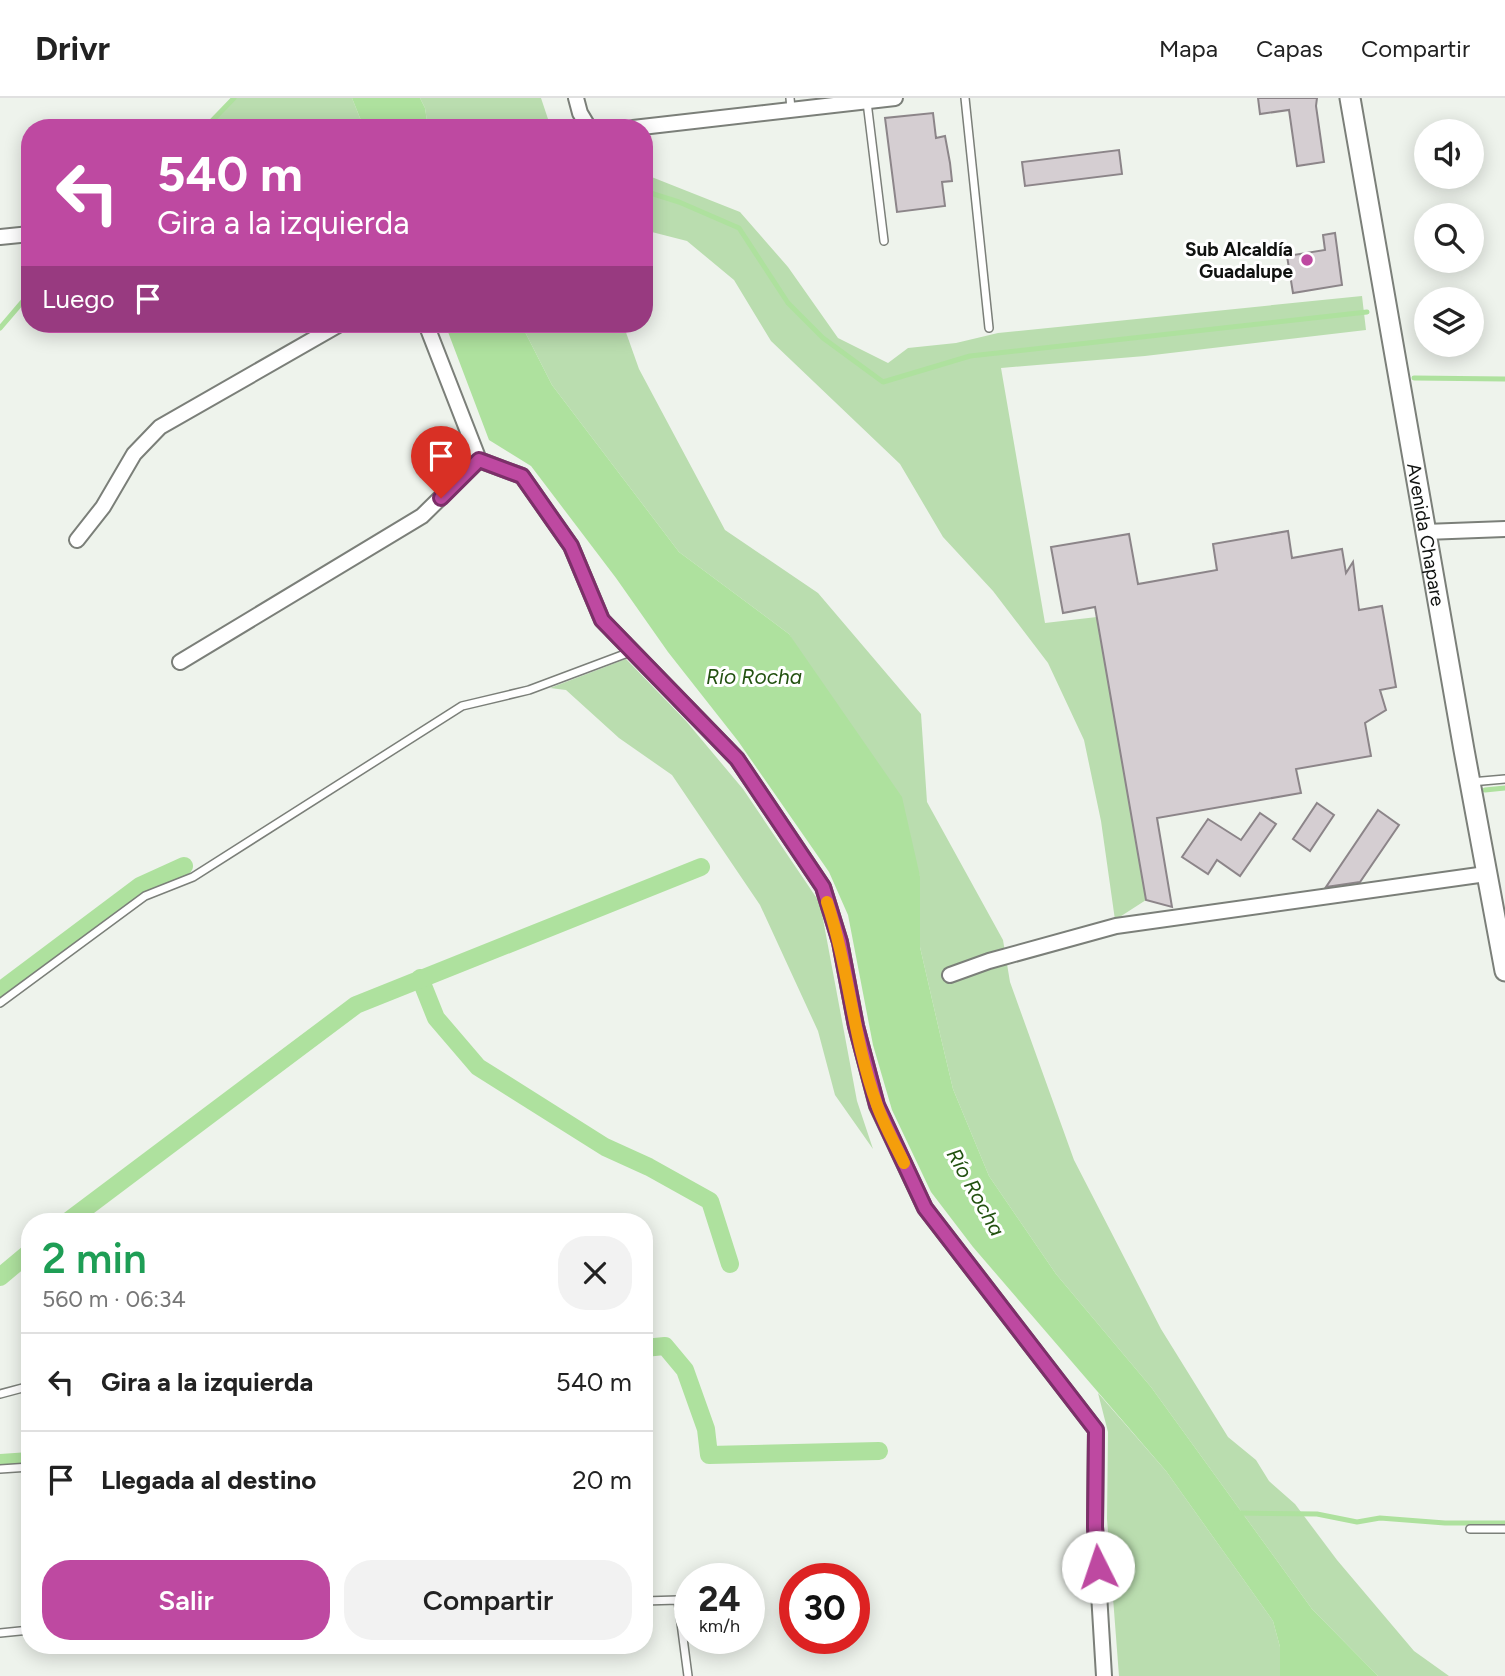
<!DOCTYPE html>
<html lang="es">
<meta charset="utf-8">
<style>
:root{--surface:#fff;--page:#f2f2f2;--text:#222;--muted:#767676;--line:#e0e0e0;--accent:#be49a1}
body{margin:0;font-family:Figtree,sans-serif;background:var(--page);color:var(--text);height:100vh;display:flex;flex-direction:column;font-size:26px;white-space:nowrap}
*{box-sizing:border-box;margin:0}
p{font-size:23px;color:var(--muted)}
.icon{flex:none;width:38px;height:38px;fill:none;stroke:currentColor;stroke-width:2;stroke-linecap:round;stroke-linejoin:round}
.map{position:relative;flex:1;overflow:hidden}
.details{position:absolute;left:21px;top:1115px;width:632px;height:441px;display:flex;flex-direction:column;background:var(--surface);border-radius:28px;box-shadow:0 4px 18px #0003}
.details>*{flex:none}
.banner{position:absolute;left:21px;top:21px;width:632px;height:214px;border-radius:28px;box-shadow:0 4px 18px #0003;background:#be49a1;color:#fff;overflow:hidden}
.controls{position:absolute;left:1414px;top:21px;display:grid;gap:14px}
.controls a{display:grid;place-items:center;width:70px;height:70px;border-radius:50%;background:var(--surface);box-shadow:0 4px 18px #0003;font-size:35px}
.speed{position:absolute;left:674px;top:1465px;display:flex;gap:14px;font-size:35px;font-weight:700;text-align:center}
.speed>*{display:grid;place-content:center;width:91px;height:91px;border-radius:50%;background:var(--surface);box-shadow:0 4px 18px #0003;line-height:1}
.speed small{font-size:18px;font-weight:400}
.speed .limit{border:10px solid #d22;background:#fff;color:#111}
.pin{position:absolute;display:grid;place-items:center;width:60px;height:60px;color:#fff;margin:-72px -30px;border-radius:50% 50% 50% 0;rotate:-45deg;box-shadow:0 0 7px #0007}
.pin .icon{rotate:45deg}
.me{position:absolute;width:77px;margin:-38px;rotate:356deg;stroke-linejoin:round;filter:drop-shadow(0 0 5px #0008)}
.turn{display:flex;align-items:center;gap:24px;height:147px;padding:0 21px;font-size:32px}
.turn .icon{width:91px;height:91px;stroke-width:2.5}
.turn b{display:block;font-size:49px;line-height:60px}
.then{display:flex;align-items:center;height:66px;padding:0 21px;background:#0003;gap:14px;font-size:26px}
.round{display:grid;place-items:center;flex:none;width:74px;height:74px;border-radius:28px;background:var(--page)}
.head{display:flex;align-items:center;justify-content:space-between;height:119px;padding:0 21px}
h1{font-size:42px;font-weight:600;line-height:52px;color:#1e9e55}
.primary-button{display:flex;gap:14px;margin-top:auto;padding:14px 21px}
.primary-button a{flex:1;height:80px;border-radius:28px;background:var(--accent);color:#fff;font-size:28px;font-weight:600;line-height:80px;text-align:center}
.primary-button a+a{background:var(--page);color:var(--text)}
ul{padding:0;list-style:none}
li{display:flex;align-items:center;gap:21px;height:98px;padding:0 21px;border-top:2px solid var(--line)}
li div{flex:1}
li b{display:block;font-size:26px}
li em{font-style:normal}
header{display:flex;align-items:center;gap:42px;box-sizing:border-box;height:98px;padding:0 35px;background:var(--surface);border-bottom:2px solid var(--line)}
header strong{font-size:33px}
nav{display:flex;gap:38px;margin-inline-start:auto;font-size:24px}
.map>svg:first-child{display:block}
.green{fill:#baddaf}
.water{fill:#aee19e}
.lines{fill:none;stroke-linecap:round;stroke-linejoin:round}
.stream{stroke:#aee19e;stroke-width:5}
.canal{stroke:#aee19e;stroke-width:18}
.building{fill:#d5ced2;stroke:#8c8589;stroke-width:2}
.service-casing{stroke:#7b7f79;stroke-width:10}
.minor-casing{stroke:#7b7f79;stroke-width:18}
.secondary-casing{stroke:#7b7f79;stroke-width:23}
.service{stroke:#fff;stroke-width:7}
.minor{stroke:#fff;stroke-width:14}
.secondary{stroke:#fff;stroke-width:19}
.route-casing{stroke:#7c2f69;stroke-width:18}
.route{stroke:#be49a1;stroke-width:12}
.slow{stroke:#f59e0b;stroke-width:12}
.poi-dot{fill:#be49a1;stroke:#fff;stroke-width:2.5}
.labels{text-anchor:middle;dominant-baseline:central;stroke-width:6;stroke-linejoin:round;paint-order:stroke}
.poi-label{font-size:19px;font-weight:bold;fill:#0f110f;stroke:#fff;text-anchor:end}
.street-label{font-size:19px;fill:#0f110f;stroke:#fff}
.water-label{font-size:21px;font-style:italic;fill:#235211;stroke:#fff}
</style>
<header>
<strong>Drivr</strong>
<nav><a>Mapa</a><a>Capas</a><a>Compartir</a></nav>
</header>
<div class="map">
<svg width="1505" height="1578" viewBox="0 0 1505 1578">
<rect width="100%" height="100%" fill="#eef3ec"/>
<g class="green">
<path d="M234,0H352L364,30H309L291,25L260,30H205Z"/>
<path d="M420,0H541L551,30H428L425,10Z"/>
<path d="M644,76L740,114L788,169L838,240L888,265L908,250L956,245L998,235L1362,198L1366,232L1145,258L1001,270L1045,525L1097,519L1146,802L1115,822L1101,723L1084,642L1048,565L993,493L943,439L900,366L771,243L734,182L687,143L644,132Z"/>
<path d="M521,226H623L639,271L725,432L818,495L921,616L927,704L1003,842L1010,884L1074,1062L1161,1231L1228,1339L1256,1362L1269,1383L1295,1406L1337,1462L1414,1553L1449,1578H1378L1312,1511L1151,1289L1056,1176L989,1078L953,991L940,936L920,849V778L789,536L679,454L552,287Z"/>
<path d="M626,561L686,623L743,691L820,805L857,1003L873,1051L835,997L818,933L760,807L672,677L619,640L566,592L550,590Z"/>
<path d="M1098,1295L1166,1373L1273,1523L1280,1549V1578H1119L1107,1421L1108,1334Z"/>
</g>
<g class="water">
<path d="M352,0H420L425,10L428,30H364Z"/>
<path d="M445,226H521L552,287L679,454L789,536L902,699L920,778V849L940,936L953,991L989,1078L1056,1176L1151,1289L1312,1511L1378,1578H1280V1549L1273,1523L1166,1373L973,1149L931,1094L892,1012L873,947L848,817L829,774L738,643L668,554L616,480L531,368L489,342Z"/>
</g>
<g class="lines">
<g class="stream">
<path d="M205,30L234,0"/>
<path d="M644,93L679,104L739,130L788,205L823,240L883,284L970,258L1367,214"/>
<path d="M0,230L30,195"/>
<path d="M1414,280L1505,281"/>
<path d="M1485,692L1505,690"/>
<path d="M1236,1415L1317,1416L1357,1424L1380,1420L1445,1425H1505"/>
</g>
<g class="canal">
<path d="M420,880L436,920L478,969L605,1049L649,1069L710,1103L730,1166"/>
<path d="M0,893L140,788L184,768"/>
<path d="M67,1124L356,907L701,769"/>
<path d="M0,1179L30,1154"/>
<path d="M644,1250L665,1248L685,1272L706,1331L709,1357L879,1353"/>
<path d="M0,1365L30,1363"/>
</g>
</g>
<g class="building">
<path d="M1258,0H1317L1316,8L1324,64L1297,68L1289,12L1260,16Z"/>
<path d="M933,15L936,40L945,38L950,65L952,83L942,84L945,108L897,114L885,20Z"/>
<path d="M1119,52L1122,76L1025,88L1022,64Z"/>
<path d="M1335,135L1342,187L1293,195L1287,158L1325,152L1323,137Z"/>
<path d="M1288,433L1292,460L1342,451L1346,475L1353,464L1359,512L1382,508L1396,589L1380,592L1386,612L1365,625L1371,658L1296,671L1301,695L1157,720L1172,809L1146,802L1095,509L1063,515L1051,449L1129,436L1138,486L1217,472L1213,446Z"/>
<path d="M1317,705L1334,717L1310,753L1293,741Z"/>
<path d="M1378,712L1399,727L1360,784L1326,789Z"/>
<path d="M1260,715L1276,726L1240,778L1217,762L1208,776L1182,759L1208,721L1241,742Z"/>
</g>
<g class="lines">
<defs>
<g id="service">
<path d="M790,0L791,11"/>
<path d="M965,0L989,230"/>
<path d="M867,4L884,143"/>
<path d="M1471,684L1505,681"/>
<path d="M0,905L145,798L193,779L462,608L529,592L633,553"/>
<path d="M0,1296L30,1288"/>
<path d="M0,1371L30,1369"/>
<path d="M1470,1431H1505"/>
<path d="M644,1503L678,1502L688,1578"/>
<path d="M0,1535L30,1532"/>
</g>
<g id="minor">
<path d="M576,0L580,15L589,30"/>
<path d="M633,30L895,0"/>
<path d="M0,139L30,136"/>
<path d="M426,226L479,362L522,378L571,448L602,522L737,661L823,789L840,844L856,928L877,1008L925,1110L1096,1332L1095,1429L1104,1578"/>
<path d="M1425,434L1505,431"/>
<path d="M77,442L103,409L134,356L160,329L340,226"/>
<path d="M180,564L422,418L479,362"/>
<path d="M950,877L989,863L1116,828L1486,776"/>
</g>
<g id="secondary">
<path id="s1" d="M1350,0L1464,652L1505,873"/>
</g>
</defs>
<use href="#service" class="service-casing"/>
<use href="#minor" class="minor-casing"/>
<use href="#secondary" class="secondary-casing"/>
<use href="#service" class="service"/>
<use href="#minor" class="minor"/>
<use href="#secondary" class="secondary"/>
</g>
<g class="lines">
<defs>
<path id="route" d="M441,400L479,362L522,378L571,448L602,522L737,661L823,789L840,844L856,928L877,1007L925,1110L1096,1332L1095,1429L1098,1469"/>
</defs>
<use href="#route" class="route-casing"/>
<use href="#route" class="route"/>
<path class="slow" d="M827,804C849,870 853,941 877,1007C884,1027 895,1046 904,1065"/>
</g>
<circle class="poi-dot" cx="1307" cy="162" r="7"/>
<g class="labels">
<g class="poi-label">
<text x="1293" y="151">Sub Alcaldía<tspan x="1293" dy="22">Guadalupe</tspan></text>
</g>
<g class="street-label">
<text stroke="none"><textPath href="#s1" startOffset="443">Avenida Chapare</textPath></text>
</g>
<g class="water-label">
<text x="754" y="578">Río Rocha</text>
<text transform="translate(976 1094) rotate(61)">Río Rocha</text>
</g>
</g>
</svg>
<div class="controls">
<a><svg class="icon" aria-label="sound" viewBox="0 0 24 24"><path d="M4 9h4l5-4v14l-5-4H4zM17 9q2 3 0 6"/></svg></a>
<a><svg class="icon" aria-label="search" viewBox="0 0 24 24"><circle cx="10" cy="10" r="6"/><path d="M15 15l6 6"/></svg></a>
<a><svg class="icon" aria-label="layers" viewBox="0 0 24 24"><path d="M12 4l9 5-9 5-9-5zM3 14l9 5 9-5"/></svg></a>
</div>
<div class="speed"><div>24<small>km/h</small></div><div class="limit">30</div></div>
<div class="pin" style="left:441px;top:400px;background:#d93025"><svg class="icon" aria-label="arrive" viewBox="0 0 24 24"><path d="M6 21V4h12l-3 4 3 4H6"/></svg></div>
<svg class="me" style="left:1098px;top:1469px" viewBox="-20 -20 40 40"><circle r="19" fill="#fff"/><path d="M0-13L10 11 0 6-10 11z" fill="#be49a1"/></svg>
<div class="banner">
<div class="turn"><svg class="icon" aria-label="left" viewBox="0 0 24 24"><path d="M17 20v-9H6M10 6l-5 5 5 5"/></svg><div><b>540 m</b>Gira a la izquierda</div></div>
<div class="then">Luego<svg class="icon" aria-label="arrive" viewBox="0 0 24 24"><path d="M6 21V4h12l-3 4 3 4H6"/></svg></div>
</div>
<section class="details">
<div class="head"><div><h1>2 min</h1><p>560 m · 06:34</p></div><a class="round"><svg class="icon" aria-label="close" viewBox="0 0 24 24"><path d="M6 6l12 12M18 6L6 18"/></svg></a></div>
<ul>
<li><svg class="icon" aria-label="left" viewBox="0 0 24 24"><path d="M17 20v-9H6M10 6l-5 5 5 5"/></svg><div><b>Gira a la izquierda</b></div><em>540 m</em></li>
<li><svg class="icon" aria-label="arrive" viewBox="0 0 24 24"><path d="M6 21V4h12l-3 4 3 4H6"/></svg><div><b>Llegada al destino</b></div><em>20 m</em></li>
</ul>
<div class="primary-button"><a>Salir</a><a>Compartir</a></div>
</section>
</div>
